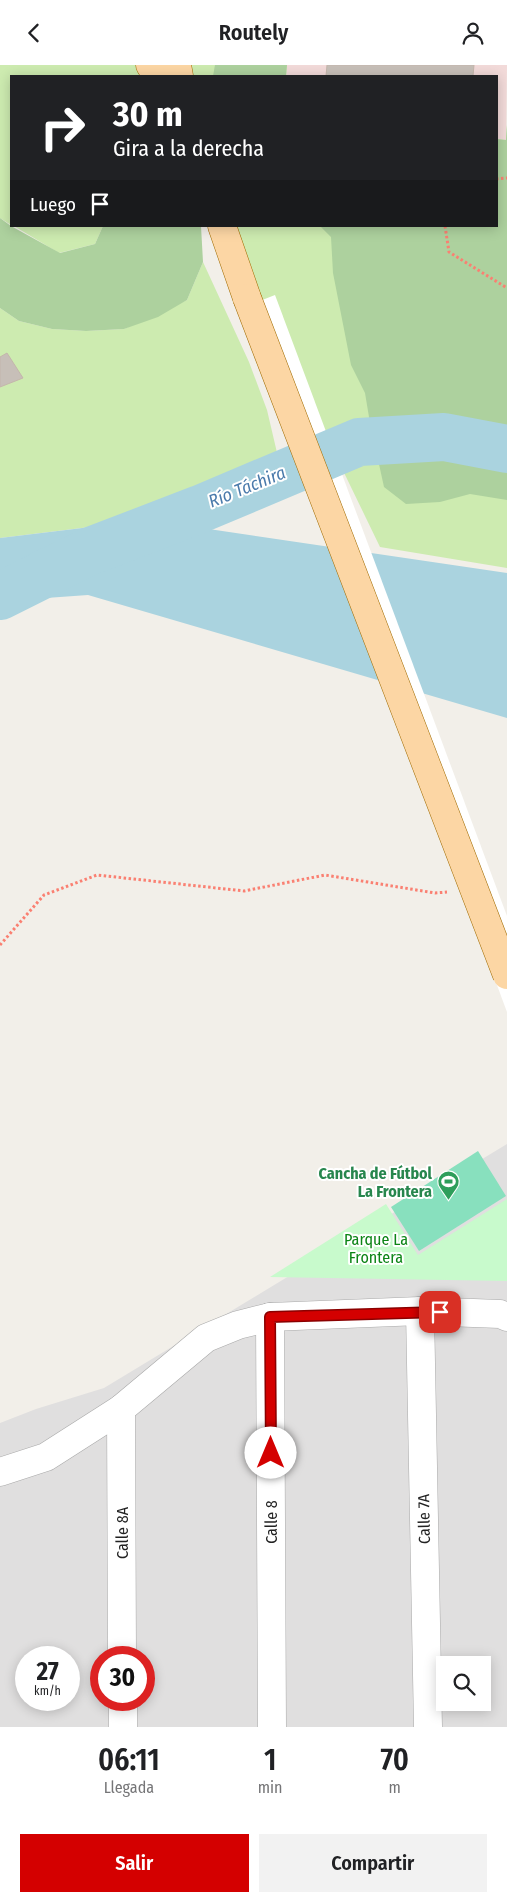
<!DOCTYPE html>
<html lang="es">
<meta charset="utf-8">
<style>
:root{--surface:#fff;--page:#f2f2f2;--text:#202124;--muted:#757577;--accent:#d40000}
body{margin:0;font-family:"Fira Sans Condensed",sans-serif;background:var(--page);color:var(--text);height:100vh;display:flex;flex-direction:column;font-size:19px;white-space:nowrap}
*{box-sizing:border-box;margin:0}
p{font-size:16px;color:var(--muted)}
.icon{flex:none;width:28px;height:28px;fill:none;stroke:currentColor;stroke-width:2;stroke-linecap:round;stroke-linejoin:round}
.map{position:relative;height:1662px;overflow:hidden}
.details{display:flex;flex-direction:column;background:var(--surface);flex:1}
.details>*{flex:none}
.guide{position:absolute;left:10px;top:10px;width:488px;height:152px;border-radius:0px;box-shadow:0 2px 12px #0003;background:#202124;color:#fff;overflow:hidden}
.fabs{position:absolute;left:436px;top:1591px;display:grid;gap:10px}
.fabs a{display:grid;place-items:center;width:55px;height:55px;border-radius:0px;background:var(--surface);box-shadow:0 2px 12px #0003;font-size:25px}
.speed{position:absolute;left:15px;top:1581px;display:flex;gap:10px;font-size:25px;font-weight:700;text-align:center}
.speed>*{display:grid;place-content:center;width:65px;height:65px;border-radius:50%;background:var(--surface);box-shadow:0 2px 12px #0003;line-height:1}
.speed small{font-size:12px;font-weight:400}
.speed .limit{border:8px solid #d22;background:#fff;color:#111}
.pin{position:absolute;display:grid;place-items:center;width:42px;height:42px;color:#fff;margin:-21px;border-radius:10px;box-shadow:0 2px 8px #0006}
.me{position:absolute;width:55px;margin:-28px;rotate:0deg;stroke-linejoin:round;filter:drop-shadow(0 0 4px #0008)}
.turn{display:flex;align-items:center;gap:18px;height:105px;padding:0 20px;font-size:22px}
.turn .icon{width:65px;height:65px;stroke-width:2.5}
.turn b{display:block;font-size:35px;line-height:42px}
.then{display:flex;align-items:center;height:48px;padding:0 20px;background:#0003;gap:10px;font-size:19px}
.eta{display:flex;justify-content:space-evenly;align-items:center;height:85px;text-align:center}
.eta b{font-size:30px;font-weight:600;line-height:35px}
.button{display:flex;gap:10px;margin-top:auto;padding:10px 20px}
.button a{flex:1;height:58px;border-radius:0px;background:var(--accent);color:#fff;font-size:20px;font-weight:600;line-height:58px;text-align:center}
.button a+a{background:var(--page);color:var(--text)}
header{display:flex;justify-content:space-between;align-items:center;height:65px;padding:0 20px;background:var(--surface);font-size:22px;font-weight:600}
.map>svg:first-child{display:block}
.residential{fill:#e0dfdf;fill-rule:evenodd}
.commercial{fill:#f2dad9}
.grass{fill:#cdebb0}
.forest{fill:#add19e}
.park{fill:#c8facc}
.pitch{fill:#88e0be}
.water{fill:#aad3df}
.pier{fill:#fff}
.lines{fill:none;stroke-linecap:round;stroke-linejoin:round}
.river{stroke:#aad3df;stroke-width:48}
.building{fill:#c7bfb8;stroke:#c4b6ab}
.minor-casing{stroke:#a9a9a9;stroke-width:29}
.major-casing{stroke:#a06b00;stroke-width:29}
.path{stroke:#fa8072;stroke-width:3;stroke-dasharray:2.5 2.5;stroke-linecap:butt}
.minor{stroke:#fff;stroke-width:28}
.major{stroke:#fcd6a4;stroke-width:28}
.major-bridge-casing{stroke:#a06b00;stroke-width:29;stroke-linecap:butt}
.major-bridge{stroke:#fcd6a4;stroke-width:28}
.route-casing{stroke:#8a0000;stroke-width:12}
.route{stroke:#d40000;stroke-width:9}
.labels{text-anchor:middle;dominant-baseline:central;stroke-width:4;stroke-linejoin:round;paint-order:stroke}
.leisure-label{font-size:16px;font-weight:bold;fill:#27864d;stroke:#fff;text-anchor:end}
.park-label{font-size:16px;fill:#0c8416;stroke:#fff}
.street-label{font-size:16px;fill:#222;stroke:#fff}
.water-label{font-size:18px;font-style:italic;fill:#4a7aab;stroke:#fff}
</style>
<header><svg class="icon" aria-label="back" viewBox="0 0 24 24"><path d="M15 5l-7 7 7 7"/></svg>Routely<svg class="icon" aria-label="person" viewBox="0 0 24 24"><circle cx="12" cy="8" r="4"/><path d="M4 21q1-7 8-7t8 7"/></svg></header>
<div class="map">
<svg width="507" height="1662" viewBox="0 0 507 1662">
<rect width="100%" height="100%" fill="#f2efe9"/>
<path class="residential" d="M507,1079V1662H0V1358L36,1344L104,1323ZM26,1592H69V1635H26ZM101,1592H144V1635H101ZM445,1600H482V1638H445Z"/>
<path class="commercial" d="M287,0H507L506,75L496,74V11H286Z"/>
<g class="grass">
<path d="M0,0H170L177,11H11V160L0,153Z"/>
<path d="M181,0H287L286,11H183Z"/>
<path d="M507,60V503L380,482L243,199L231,161H496V74L506,75Z"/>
<path d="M14,161H103L95,179L59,188Z"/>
<path d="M203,197L249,297L267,345L282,409L262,434L228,440L188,450L0,473V243L19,256L52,264L86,266L124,264L187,235Z"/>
</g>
<g class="forest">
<path d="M215,0H287L286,11H213Z"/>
<path d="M507,60V435L470,429L440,437L406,439L384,422L370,358L365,328L351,300L333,208L331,172L320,161H496V74L506,75Z"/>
<path d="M0,153L11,161L60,188L95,179L103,161H201L203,197L187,235L158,252L124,264L86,266L52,264L19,256L0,243Z"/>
</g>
<path class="park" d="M507,1134V1216L270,1212L386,1139L418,1190Z"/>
<path class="pitch" d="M478,1086L506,1131L419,1186L391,1142Z"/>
<path class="water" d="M148,455L507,508V653L88,530L4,536L0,538V473Z"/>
<path class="pier" d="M275,230L507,851V947L244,242Z"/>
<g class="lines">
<path class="river" d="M0,531L88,487L200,444L359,377L444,372L507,384"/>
</g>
<g class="building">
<path d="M327,0H474L473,11H326Z"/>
<path d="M7,288L23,313L0,322V292Z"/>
</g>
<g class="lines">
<defs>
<g id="minor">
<path d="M420,1246L428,1662"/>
<path d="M270,1252L272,1662"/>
<path d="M121,1344L122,1592"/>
<path d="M0,1407L46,1392L121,1344L206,1273L238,1260L270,1252L420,1246L500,1249L507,1252"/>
<path d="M123,1635V1662"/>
</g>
<g id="major">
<path d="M150,0L157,11"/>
<path d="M177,0L179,11"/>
<path d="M222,161L247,233"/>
</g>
</defs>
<use href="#minor" class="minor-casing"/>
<use href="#major" class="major-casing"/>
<g class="path">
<path d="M496,114L507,113"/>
<path d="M445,161L449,187L507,223"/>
<path d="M0,880L44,830L97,810L244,826L325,810L435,828L447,827"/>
</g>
<use href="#minor" class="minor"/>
<use href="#major" class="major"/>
<defs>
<path id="major-bridge" d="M247,233L507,910"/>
</defs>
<use href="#major-bridge" class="major-bridge-casing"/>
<use href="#major-bridge" class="major-bridge"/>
</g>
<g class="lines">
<defs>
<path id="route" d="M271,1388L270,1252L440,1247"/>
</defs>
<use href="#route" class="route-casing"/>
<use href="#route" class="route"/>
</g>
<defs>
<symbol id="stadium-pin" viewBox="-11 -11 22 30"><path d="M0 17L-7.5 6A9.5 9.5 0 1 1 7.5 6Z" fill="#2e9e5b" stroke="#fff"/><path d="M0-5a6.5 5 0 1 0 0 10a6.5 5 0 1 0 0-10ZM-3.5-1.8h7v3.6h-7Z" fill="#fff"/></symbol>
</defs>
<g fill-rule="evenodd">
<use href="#stadium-pin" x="436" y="1104" width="25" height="34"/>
</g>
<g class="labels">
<g class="leisure-label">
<text x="432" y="1108">Cancha de Fútbol<tspan x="432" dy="18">La Frontera</tspan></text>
</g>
<g class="park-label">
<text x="376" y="1174">Parque La<tspan x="376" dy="18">Frontera</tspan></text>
</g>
<g class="street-label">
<text transform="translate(424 1454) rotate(-91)">Calle 7A</text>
<text transform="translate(271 1457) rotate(-90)">Calle 8</text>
<text transform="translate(122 1468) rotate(-90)">Calle 8A</text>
</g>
<g class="water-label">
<text transform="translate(247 422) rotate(-22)">Río Táchira</text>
</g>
</g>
</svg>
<div class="fabs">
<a><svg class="icon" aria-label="search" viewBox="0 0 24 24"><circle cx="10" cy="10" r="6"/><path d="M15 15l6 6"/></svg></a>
</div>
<div class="speed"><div>27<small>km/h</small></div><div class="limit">30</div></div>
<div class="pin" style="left:440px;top:1247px;background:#d93025"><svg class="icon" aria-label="arrive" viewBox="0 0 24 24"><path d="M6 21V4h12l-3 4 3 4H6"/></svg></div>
<svg class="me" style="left:271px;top:1388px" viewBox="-20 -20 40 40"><circle r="19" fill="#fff"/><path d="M0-13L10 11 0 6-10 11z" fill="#d40000"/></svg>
<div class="guide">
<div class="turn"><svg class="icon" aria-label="right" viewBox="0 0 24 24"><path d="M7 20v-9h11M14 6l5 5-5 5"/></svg><div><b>30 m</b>Gira a la derecha</div></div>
<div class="then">Luego<svg class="icon" aria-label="arrive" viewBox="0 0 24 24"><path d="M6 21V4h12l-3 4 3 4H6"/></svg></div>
</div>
</div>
<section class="details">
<div class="eta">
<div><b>06:11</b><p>Llegada</p></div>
<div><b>1</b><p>min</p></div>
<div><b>70</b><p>m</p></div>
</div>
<div class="button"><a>Salir</a><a>Compartir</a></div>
</section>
